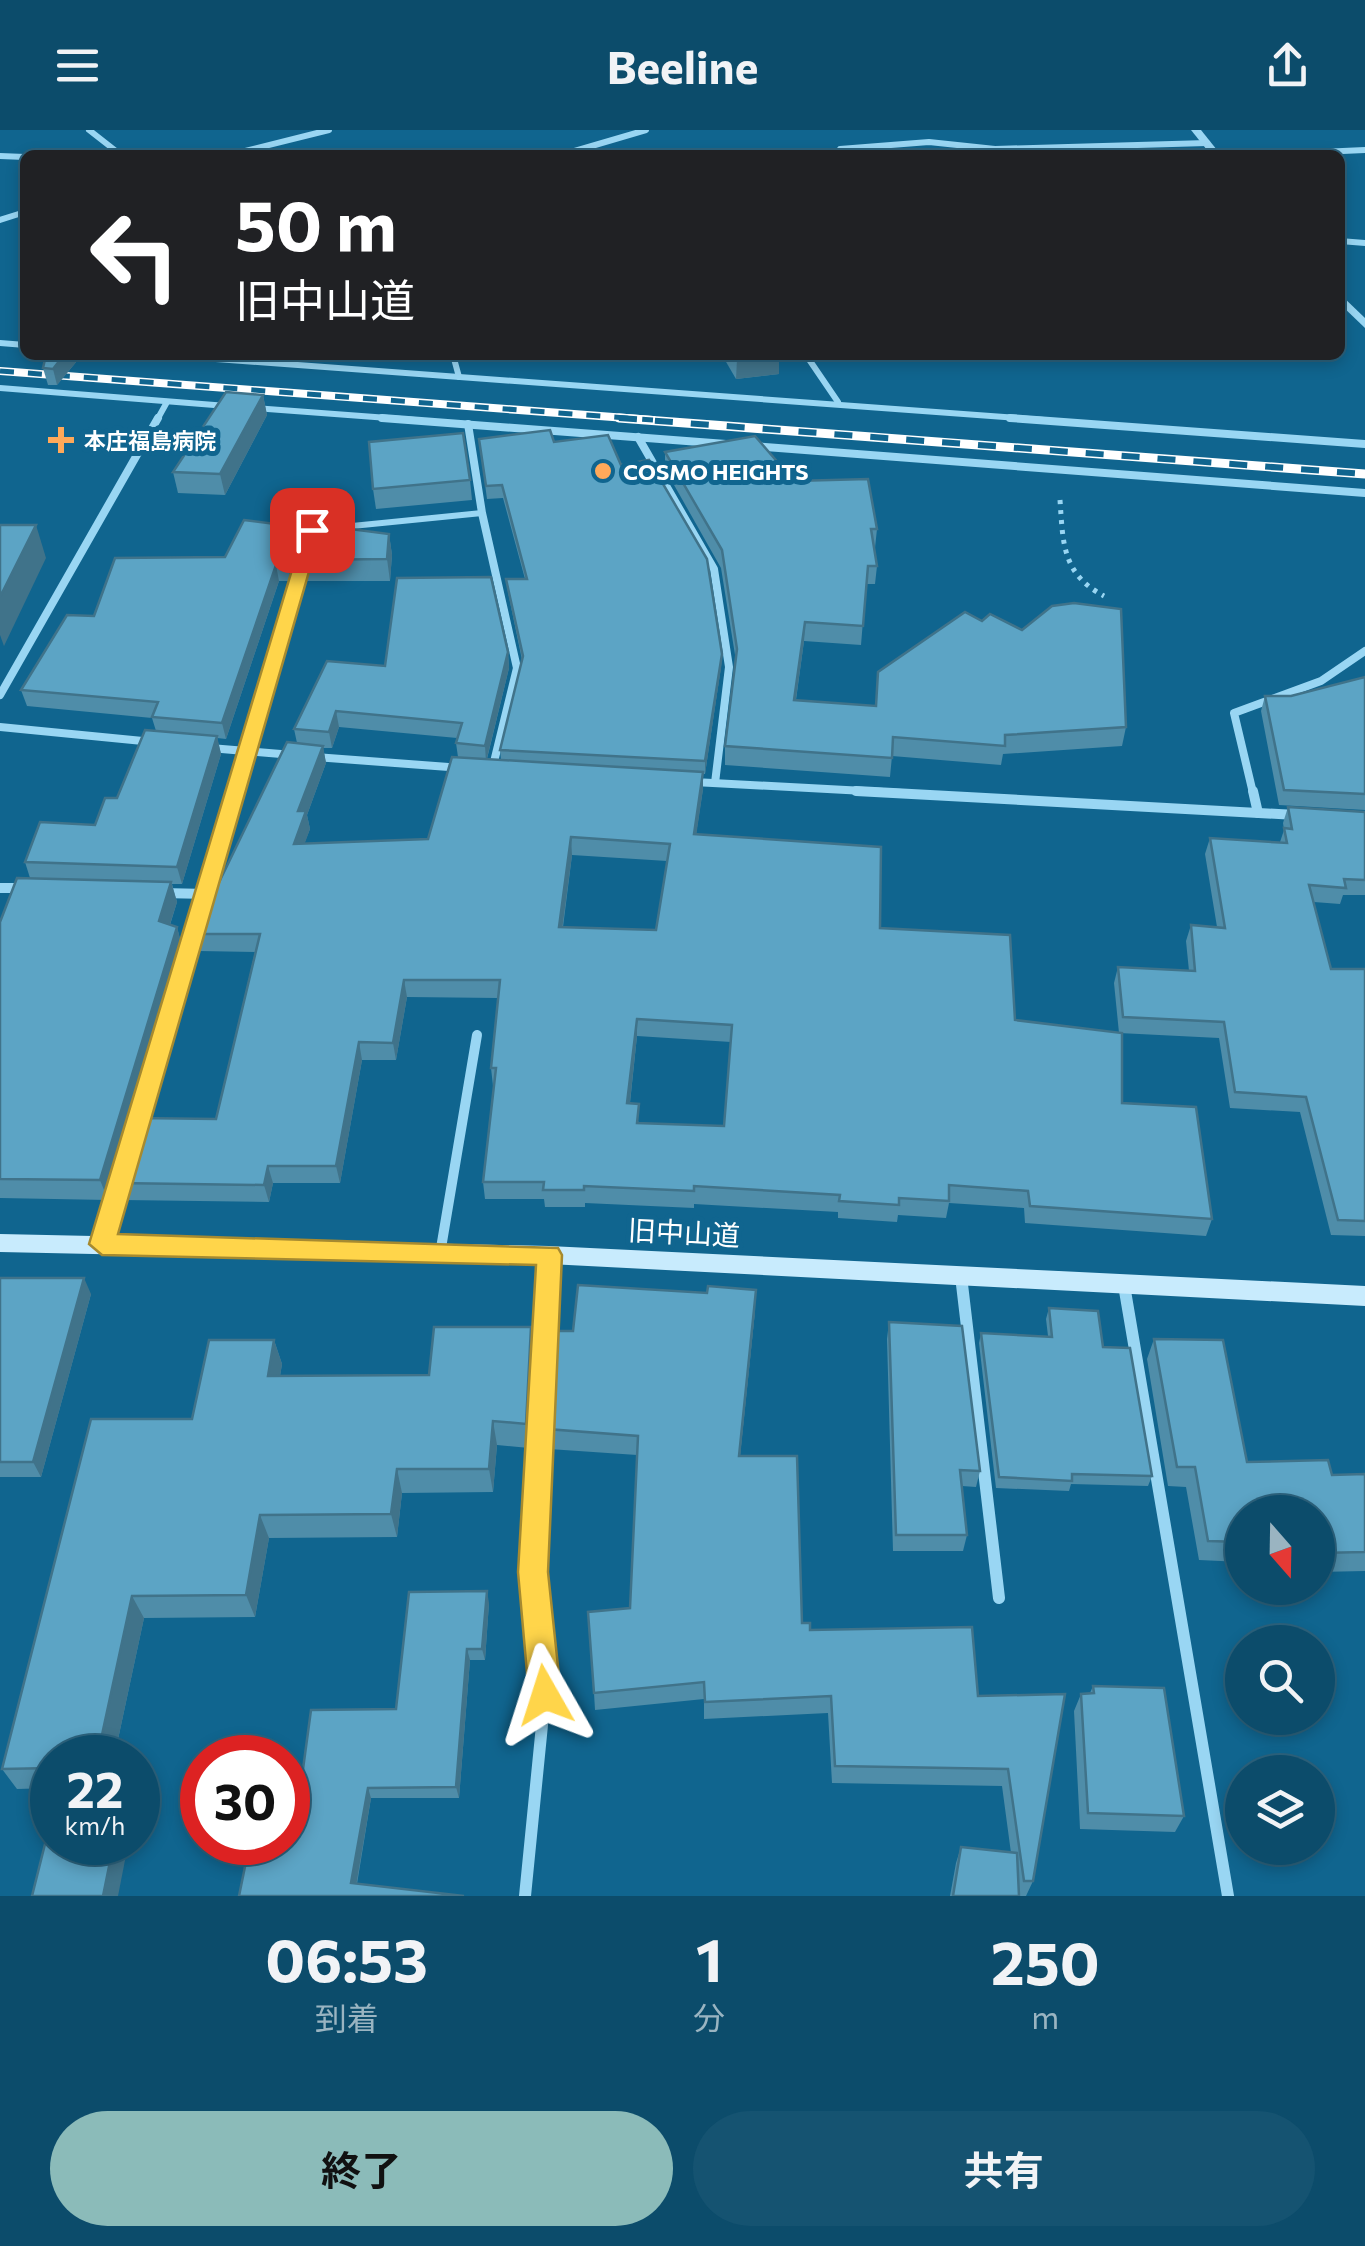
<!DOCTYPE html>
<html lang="ja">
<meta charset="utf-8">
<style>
:root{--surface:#0c4c6b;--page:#155371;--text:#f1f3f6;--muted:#9ab4c1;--line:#2c637e;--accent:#8bbbb9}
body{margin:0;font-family:Commissioner,"Noto Sans JP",sans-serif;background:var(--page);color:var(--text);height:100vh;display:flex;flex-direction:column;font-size:38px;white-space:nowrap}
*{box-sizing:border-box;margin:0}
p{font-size:32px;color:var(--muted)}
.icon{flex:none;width:55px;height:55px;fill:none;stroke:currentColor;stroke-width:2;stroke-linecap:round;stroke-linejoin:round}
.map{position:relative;height:1766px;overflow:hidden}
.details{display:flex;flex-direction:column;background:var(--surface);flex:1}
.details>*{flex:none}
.banner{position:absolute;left:20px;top:20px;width:1325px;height:210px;border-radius:15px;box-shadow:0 5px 15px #0003,0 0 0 2px var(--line);background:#202124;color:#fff;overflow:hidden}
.needle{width:65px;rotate:160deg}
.controls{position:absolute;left:1225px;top:1365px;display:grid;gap:20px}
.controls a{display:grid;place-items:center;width:110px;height:110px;border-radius:50%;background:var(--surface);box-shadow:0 5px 15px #0003,0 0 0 2px var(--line);font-size:50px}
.speed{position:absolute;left:30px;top:1605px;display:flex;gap:20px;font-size:50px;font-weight:700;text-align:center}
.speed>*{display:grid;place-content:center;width:130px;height:130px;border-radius:50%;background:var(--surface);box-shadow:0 5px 15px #0003,0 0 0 2px var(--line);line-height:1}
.speed small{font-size:25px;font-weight:400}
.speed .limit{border:15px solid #d22;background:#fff;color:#111}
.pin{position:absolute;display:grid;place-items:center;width:85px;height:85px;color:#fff;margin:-42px;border-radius:20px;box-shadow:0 5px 15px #0006}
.me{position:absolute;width:110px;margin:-55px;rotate:354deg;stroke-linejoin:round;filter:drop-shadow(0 0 8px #0008)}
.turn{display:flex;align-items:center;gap:35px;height:210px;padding:0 50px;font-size:45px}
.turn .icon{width:130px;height:130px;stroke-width:2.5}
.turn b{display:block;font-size:70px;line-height:85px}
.eta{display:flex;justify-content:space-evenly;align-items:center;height:170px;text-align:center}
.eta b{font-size:60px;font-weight:700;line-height:70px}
.button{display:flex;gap:20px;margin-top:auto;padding:20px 50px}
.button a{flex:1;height:115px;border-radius:60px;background:var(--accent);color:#111;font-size:40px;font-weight:700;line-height:115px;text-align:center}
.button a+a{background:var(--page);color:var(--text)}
header{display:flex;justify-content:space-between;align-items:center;height:130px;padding:0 50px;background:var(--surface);font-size:45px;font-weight:700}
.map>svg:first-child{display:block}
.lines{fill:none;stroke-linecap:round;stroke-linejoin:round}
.path{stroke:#99d6f3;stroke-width:5;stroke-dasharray:4 6;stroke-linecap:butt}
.service-far1{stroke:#99d6f3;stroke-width:6}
.service{stroke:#99d6f3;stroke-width:8}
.minor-far3{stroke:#99d6f3;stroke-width:6}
.minor-far2{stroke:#99d6f3;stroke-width:8}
.minor-far1{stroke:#99d6f3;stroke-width:10}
.minor{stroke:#99d6f3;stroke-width:12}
.tertiary{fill:#99d6f3;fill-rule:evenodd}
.secondary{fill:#c8ebfd;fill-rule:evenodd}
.rail-far1-casing{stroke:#fff;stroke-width:8}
.rail-casing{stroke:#fff;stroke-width:9}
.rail-far1{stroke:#10658f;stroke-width:5;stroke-dasharray:14;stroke-linecap:butt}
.rail{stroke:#10658f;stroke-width:6;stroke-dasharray:18;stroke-linecap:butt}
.wall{fill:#4f8da9;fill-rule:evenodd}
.shaded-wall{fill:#40738a}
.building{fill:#5ca4c5;stroke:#40738a;stroke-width:2.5;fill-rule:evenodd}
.route{fill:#ffd54a;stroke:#a68a30;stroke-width:2.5}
.poi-dot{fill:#ffa95a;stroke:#10658f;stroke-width:4}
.labels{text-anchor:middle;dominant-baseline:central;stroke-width:10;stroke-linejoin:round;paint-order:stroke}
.far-poi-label{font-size:22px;font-weight:bold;fill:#fff;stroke:#10658f;text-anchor:start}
.street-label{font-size:28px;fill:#fff;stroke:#10658f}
</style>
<header><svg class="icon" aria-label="menu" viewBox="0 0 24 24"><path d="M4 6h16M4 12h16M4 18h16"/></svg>Beeline<svg class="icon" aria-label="share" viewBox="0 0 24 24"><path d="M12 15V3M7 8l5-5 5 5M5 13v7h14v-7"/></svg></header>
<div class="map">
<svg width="1365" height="1766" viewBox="0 0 1365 1766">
<rect width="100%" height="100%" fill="#10658f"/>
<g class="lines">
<path class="path" d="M1060,370C1063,413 1062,444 1104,466"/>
<g class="service-far1">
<path d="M332,398L482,383"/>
<path d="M250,622L305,428"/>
</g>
<g class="service">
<path d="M138,995L208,764"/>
<path d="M102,1115L121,1052"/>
</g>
<g class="minor-far3">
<path d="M89,0L121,25"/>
<path d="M229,25L329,0"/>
<path d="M561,25L646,0"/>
<path d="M838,25L840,19L929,12L995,19L1207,13"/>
<path d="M1253,25L1365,20"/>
<path d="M0,90L25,82"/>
<path d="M0,213L25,215"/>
<path d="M162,225L1044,290"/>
<path d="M453,225L459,247"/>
<path d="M806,225L838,272"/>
<path d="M0,258L227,276"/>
<path d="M254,278L415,290"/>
<path d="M157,290L167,272"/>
</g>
<g class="minor-far2">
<path d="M382,288L726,314"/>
<path d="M1010,288L1365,314"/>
<path d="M468,294L482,383L517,538L492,640"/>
<path d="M638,307L714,439L729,537L715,653"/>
<path d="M753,316L1365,363"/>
<path d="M0,565L158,288"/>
<path d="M0,597L153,612"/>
<path d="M210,618L293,625"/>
<path d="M315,627L462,638"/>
<path d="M694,652L902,663"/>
<path d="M238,663L250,622"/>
<path d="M1253,663L1234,583L1321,551L1365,521"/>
</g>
<g class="minor-far1">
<path d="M856,661L1296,685"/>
<path d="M1253,661L1258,683"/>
<path d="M0,758H24"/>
<path d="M161,763L208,764L238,661"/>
<path d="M440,1124L477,905"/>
<path d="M548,1145L549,1125"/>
</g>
<g class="minor">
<path d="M961,1146L999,1468"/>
<path d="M1124,1155L1228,1766"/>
<path d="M525,1766L545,1565L533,1442L548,1143"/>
</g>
<g class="tertiary">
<path d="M1191,0H1201L1221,25H1211Z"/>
<path d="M0,23L25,24L28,25H25V30L0,29Z"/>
<path d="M1340,108L1365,110V116L1340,114Z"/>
<path d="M1340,164L1365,188V198L1340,174Z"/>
</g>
<path class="secondary" d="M0,1104L549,1116L1365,1156V1176L549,1134L0,1122Z"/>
<defs>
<path id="rail-far1" d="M0,241L653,290"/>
<path id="rail" d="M619,288L1365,344"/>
</defs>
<use href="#rail-far1" class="rail-far1-casing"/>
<use href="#rail" class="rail-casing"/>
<use href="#rail-far1" class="rail-far1"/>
<use href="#rail" class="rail"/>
</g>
<g class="wall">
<path d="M82,225L57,255H48L43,238Z"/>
<path d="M722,225H779V244L736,249Z"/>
<path d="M263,265L267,285L225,365L178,363L173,342Z"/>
<path d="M479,309L554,312L621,335L722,524L721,537L705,644H703V659L696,704L880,798L1015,890L1122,973L1212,1089L1206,1106L1025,1093L1024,1078L949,1073L946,1088L898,1085L897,1092L838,1088V1082L694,1074V1078L585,1073V1077H545L544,1069H485L483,1052L494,956H493L491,938L498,868L407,867L396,930H362L340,1053H273L269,1072L123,1070L117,1053L216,989L255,822L199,821L194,804L297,613L294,599L385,536L508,522L509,538L487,629L501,630L500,620L522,530L508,462L506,449H525L503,368L487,369ZM339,597L457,608L456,613L458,627L428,709L304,714L310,699L307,685L326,633L323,618H332ZM572,725L667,731L656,800L563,797ZM637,906L731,912L724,996L639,993L630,973Z"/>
<path d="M665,322L794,351L877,399L875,418H874L877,436L875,454H866L861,515L804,511L796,570L1126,597L1122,616L1003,624L1001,635L892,626L890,647L725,635V616L736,531L721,438L665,339Z"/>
<path d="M470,350L472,370L376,379L373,359Z"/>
<path d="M389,404L392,425L390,451H306L302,430Z"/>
<path d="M302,413L291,451H279L226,609L217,608L221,624L182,754H172L177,772L170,795L177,797L182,817L108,1070L0,1068V792L30,748L25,732L95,695L117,668L156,601L152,588L27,576L21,560L94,486L225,427Z"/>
<path d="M1365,547V680L1279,675L1261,581L1265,566H1291Z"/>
<path d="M1288,677L1365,682V765H1343L1340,774L1314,772L1331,839H1365V1106L1331,1105L1300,982L1230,978L1219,908L1119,903L1114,853L1118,837L1189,841L1186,811L1191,795L1217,797L1205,724L1210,708L1280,712L1284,700L1283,693Z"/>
<path d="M0,1148L91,1164L41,1347H0Z"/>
<path d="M707,1163L755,1181L740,1326L802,1493L810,1500L978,1566L1065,1564L1033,1751L1026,1766H950L956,1733L961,1717L1011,1723L1002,1656L832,1653L828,1583L704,1589V1569L595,1580L594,1563L630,1478L637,1325L549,1319L547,1299L573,1201Z"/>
<path d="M1049,1178L1152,1346L1148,1356L1071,1354L1069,1361L996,1358L979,1213L981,1203L1048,1206L1046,1189Z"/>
<path d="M889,1192L980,1341L976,1357L962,1356L967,1405L963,1421H893L887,1209Z"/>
<path d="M531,1197L534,1222L529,1318L497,1315L493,1362L402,1363L397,1407L269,1408L255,1487L144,1488L114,1628H52V1658L17,1659L2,1639L192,1289L274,1210L282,1234L280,1246L429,1245Z"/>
<path d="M1154,1209L1247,1332L1332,1345L1365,1344V1441L1318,1442V1382H1242V1432L1199,1430L1186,1357L1168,1356L1147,1229Z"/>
<path d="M489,1473L485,1530H470L459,1668H371L357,1754L239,1766L293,1713L396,1579Z"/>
<path d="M1093,1556L1184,1686L1175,1702L1080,1699L1074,1581L1081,1564L1090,1563Z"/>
</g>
<g class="shaded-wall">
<path d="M64,225H82L57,255L53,239Z"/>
<path d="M769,225H779V244L736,249L737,229Z"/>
<path d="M263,265L267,285L225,365L220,344Z"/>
<path d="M36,395L46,428L4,516L0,505V467Z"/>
<path d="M299,397L302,413L291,451L288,435Z"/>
<path d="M389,404L392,425L390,451L387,429Z"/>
<path d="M276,435L279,451L226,609L222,593Z"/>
<path d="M805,492L804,511L793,589L794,570Z"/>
<path d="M508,522L509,538L486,632L485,616Z"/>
<path d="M722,524L721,537L705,644V631Z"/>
<path d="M336,581L339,597L332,618L329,602Z"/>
<path d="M217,606L221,624L182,754L177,737Z"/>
<path d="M323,616L326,633L307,685L310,699L298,732L294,714L298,681Z"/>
<path d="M703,642V659L694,721V704Z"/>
<path d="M571,707L572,725L560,815L559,797Z"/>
<path d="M171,752L177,772L165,810L159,791Z"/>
<path d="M177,797L182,817L108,1070L100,1050Z"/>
<path d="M404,850L407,867L396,930L393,913Z"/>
<path d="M637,889V906L628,990L627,973Z"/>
<path d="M359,912L362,930L340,1053L336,1036Z"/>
<path d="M268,1036L273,1053L269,1072L264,1055Z"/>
<path d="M84,1148L91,1164L41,1347L33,1332Z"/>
<path d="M756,1160L755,1181L738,1345L739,1326Z"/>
<path d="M531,1197L534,1222L529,1318L526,1294Z"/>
<path d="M274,1210L282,1234L276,1270L268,1246Z"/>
<path d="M493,1291L497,1315L493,1362L489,1339Z"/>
<path d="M397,1339L402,1363L397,1407L391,1384Z"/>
<path d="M260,1385L269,1408L255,1487L246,1465Z"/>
<path d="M487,1461L489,1473L485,1530L482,1519Z"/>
<path d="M132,1466L144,1488L114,1628H97Z"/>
<path d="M467,1519L470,1530L459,1668L456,1657Z"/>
<path d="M368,1658L371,1668L355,1762L351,1753Z"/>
<path d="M114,1712H122L127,1720L118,1766H103Z"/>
</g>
<g class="building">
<path d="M46,225H64L53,239L43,238Z"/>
<path d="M734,225H769L737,229Z"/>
<path d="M226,262L263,265L220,344L173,342Z"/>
<path d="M550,300L554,312L608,305L621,335L649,330L707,429L722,524L705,631L500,620L523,526L506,449H527L502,355L486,356L479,309Z"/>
<path d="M463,303L470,350L373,359L369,312Z"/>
<path d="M755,306L794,351L868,349L877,399H871L877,436H868L863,496L805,492L794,570L876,576L878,542L965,482L982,491L990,484L1022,500L1052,476L1074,473L1121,479L1126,597L1005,605V616L893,607L892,628L725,616L737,519L722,420L665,322Z"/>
<path d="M244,390L299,397L288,435H276L222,593L152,587L158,572L21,560L67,485L94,486L115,428L225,427Z"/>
<path d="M312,394L389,404L387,429L302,430Z"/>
<path d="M0,395H36L0,467Z"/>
<path d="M491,447L508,522L485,616L456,613L462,593L336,581L329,602L294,599L327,531L385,536L397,448Z"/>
<path d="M1365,547V664L1284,660L1265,566H1291Z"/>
<path d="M145,600L217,606L177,737L25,732L40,692L95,695L105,668H117Z"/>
<path d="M287,612L323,616L298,681H306L294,714L428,709L452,627L703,642L694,704L881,717L880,798L1010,805L1015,890L1122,903V973L1196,977L1212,1089L1030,1076L1028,1061L949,1055V1071L899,1068V1075L839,1071L840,1065L694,1056V1061L584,1056V1060H543L544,1052H483L496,938H491L500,850H404L393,913L359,912L336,1036H268L264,1055L117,1053L137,988L216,989L260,804H194ZM571,707L670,714L656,800L559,797ZM637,889L732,895L724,996L637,993L639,974L627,973Z"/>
<path d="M1288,677L1365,682V750L1344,749L1346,758L1309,755L1331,839H1365V1091L1338,1090L1306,967L1235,962L1224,892L1123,887L1118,837L1195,841L1191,795L1225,798L1210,708L1287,713L1284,698L1292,699Z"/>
<path d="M17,748L171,752L159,791L177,797L100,1050L0,1049V792Z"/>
<path d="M0,1148H84L33,1332H0Z"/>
<path d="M578,1155L707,1163L708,1156L756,1160L739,1326H797L802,1493H810V1500L972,1497L978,1566L1065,1564L1033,1751H1024L1008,1639L835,1636L831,1566L705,1572L704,1552L594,1563L588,1482L630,1478L638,1306L547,1299L552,1201H573Z"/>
<path d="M1049,1178L1098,1181L1103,1217L1130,1218L1152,1346L1072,1344V1351L999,1347L981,1203L1052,1207Z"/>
<path d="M889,1192L962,1196L980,1341L960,1340L967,1405H896Z"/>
<path d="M434,1197H531L526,1294L493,1291L489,1339H397L391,1384L260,1385L246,1465L132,1466L97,1628H52V1638L2,1639L91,1289H192L209,1210H274L268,1246L429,1245Z"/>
<path d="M1154,1209L1223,1210L1247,1332L1328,1330L1332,1345L1365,1344V1422L1318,1423V1382H1242V1412L1208,1411L1195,1337H1177Z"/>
<path d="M487,1461L482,1519H467L456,1657L368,1658L351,1753L464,1766H239L250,1712L293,1713L311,1580L396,1579L409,1462Z"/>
<path d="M1093,1556L1164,1558L1184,1686L1088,1683L1081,1564L1094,1563Z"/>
<path d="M47,1706H52V1712H114L103,1766H32Z"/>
<path d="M961,1717L1017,1723L1019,1766H953Z"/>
</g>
<path class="route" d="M312,395L321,400L118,1104L558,1118L562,1125L548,1442L561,1565L556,1576L545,1580L534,1576L529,1565L518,1442L536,1135L102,1125L89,1114L304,400Z"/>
<g class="poi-dot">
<path d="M56 295h10v10h10v10h-10v10h-10v-10h-10v-10h10z"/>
<circle cx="603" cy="341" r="10"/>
</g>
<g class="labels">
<g class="far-poi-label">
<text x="84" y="310">本庄福島病院</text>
<text x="623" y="341">COSMO HEIGHTS</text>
</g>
<g class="street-label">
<text transform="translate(684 1102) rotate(3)">旧中山道</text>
</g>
</g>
</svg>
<div class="controls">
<a><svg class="needle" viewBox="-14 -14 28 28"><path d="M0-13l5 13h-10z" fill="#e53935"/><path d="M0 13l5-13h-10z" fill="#9ab4c1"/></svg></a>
<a><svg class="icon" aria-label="search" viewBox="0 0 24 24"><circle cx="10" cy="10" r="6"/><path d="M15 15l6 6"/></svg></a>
<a><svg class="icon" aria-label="layers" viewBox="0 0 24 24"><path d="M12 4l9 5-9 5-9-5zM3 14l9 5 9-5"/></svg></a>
</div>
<div class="speed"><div>22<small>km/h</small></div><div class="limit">30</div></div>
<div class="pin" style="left:312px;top:400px;background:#d93025"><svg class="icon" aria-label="arrive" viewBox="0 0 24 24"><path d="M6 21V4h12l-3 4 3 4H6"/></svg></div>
<svg class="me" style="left:545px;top:1565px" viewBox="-20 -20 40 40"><path d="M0-17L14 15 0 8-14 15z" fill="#ffd54a" stroke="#fff" stroke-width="4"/></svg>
<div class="banner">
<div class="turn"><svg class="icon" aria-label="left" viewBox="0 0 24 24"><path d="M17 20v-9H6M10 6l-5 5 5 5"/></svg><div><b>50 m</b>旧中山道</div></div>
</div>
</div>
<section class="details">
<div class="eta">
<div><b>06:53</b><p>到着</p></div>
<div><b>1</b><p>分</p></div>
<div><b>250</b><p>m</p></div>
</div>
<div class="button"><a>終了</a><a>共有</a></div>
</section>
